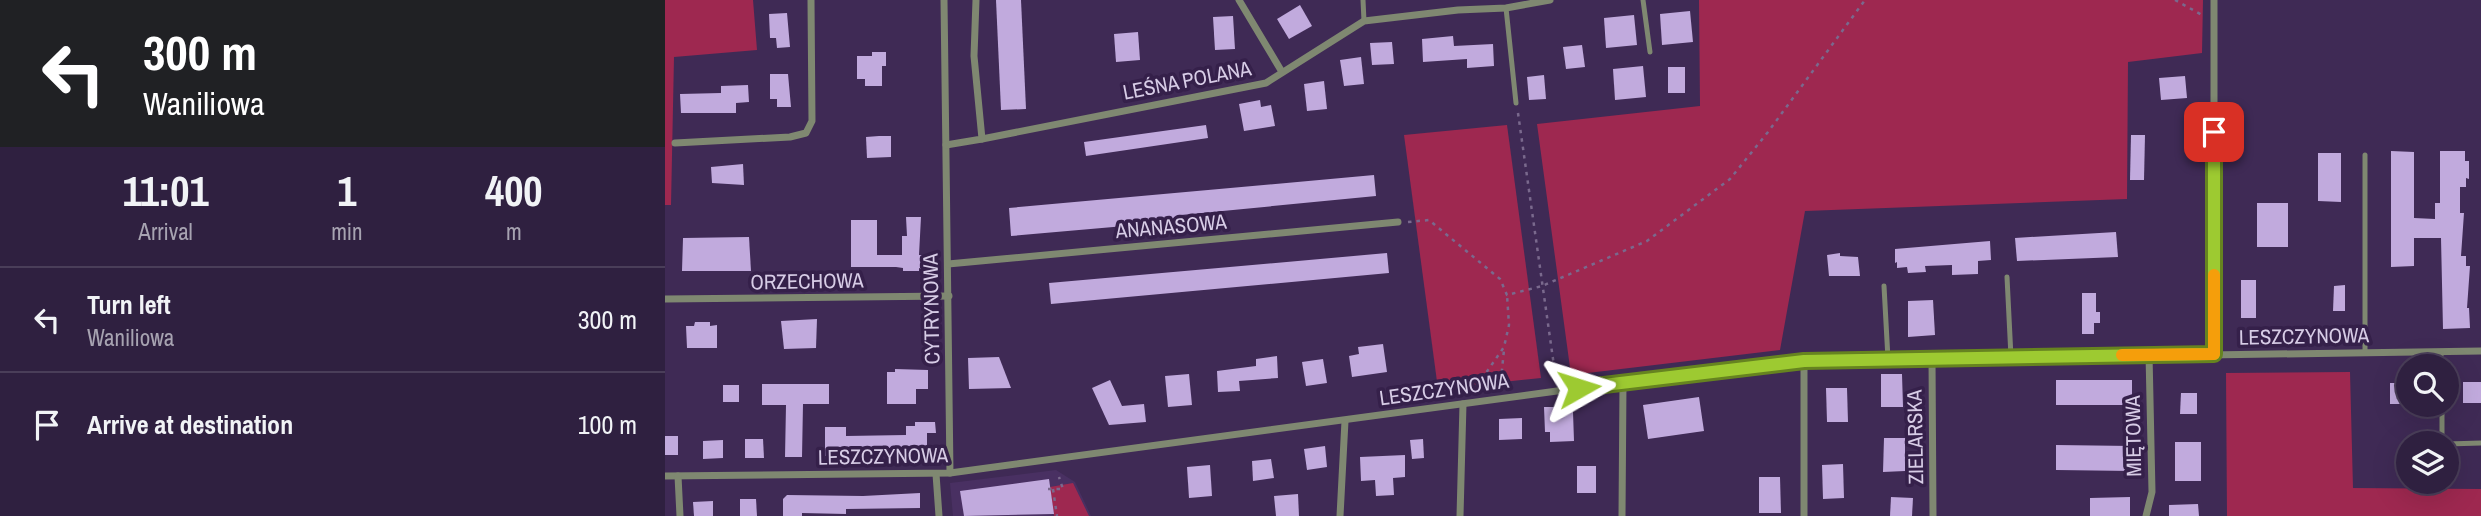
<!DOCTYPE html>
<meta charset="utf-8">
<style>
:root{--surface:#2f2040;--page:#3b2d4b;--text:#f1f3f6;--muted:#a7a3b1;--line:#4a3e59}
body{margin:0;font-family:"Archivo Narrow",sans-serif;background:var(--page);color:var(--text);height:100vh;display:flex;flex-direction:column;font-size:26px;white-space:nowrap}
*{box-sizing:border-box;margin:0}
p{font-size:23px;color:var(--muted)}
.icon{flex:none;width:38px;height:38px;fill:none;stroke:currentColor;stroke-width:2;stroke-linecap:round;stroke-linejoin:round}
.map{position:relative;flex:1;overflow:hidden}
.side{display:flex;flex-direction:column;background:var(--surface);width:665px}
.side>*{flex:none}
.banner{background:#202124;color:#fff;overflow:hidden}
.controls{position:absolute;left:1731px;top:354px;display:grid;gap:14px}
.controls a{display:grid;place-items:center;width:63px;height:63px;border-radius:50%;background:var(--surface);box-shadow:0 7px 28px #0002,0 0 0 2px var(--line);font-size:35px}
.pin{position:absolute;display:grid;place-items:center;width:60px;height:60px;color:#fff;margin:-30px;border-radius:14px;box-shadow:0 4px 10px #0006}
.me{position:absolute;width:77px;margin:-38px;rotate:84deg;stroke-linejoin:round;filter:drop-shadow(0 0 5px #0008)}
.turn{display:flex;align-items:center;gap:24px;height:147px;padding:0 28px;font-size:32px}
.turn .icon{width:91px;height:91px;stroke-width:2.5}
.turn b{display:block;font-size:49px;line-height:60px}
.eta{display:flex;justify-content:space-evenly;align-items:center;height:119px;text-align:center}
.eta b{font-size:42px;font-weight:700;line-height:49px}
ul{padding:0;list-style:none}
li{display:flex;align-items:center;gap:21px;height:105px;padding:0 28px;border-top:2px solid var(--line)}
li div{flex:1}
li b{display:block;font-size:26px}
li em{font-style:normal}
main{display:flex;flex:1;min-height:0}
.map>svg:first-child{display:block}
.built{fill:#493062}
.green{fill:#9e2850}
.building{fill:#c1aadd}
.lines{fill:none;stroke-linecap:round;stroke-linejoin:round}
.path{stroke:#7a698d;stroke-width:2.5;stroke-dasharray:3.5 5;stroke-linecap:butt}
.lane{stroke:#7f8871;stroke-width:5}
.street{stroke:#7f8871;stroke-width:7}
.route-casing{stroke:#668320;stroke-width:18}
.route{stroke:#9dca31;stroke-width:12}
.slow{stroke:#f59e0b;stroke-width:12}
.labels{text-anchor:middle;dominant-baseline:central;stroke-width:7;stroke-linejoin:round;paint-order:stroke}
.street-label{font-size:21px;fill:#d7cce6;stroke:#35204a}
</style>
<main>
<section class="side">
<div class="banner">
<div class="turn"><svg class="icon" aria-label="left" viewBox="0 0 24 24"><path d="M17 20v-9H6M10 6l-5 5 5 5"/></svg><div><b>300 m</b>Waniliowa</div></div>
</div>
<div class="eta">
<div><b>11:01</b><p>Arrival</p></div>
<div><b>1</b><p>min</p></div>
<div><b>400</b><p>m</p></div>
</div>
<ul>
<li><svg class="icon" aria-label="left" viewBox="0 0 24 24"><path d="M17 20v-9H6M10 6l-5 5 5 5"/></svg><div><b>Turn left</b><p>Waniliowa</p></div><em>300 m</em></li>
<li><svg class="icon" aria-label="arrive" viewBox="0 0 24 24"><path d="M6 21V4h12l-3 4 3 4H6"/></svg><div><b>Arrive at destination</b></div><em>100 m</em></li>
</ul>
</section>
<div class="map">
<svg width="1816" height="516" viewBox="0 0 1816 516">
<rect width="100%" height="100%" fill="#3f2a55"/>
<path class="built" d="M391,470L410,482L426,516H288L285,483Z"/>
<g class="green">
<path d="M0,0H88L92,50L9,57L6,205H0Z"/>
<path d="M1034,0H1538L1537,53L1463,62L1462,199L1140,211L1115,350L906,375L872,124L1035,106Z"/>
<path d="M842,125L876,378L773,389L739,135Z"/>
<path d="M1685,372L1688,488L1816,489V516H1562L1561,373Z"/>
<path d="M408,483L424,516H389L385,487Z"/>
</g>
<g class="building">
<path d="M331,0H356L361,109L336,110Z"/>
<path d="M635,5L647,26L624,39L612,19Z"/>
<path d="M1025,11L1028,42L997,45L995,14Z"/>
<path d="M122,13L125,47L112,48L111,38H105L104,14Z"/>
<path d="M969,15L972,45L941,48L939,18Z"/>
<path d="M568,16L570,49L550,50L548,17Z"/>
<path d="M473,32L475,60L451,62L449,34Z"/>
<path d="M788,36L789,46L828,44L829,66L802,68V59L758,62L757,39Z"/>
<path d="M727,42L729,64L707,65L705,43Z"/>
<path d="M917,45L920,67L901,69L898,47Z"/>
<path d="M207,52H221V66H217V86H200V79H192V56H207Z"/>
<path d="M696,57L699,84L679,86L675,60Z"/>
<path d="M978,66L981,97L950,100L948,69Z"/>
<rect x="1003" y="67" width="17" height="26"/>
<path d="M105,74H123L126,107H112V99H105Z"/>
<path d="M879,75L881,99L864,100L862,77Z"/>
<path d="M1520,76L1522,98L1496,100L1494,78Z"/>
<path d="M659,81L662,109L642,111L639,84Z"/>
<path d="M83,85L84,102L71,103V113H16L15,94L56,93V86Z"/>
<path d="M595,100L596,107L606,105L610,126L579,131L574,104Z"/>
<path d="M541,125L543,138L421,156L419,142Z"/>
<path d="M1466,135H1480L1479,180H1465Z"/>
<path d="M214,136H226V157L202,158L201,137Z"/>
<path d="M1726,151L1749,152V218L1770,219V203H1775V151H1800V161H1804V179L1801,178V187H1795V213H1799L1796,256H1801V266H1805L1802,308H1804L1805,328L1778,329L1776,238H1749V266L1726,267Z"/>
<path d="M1653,153H1676V202L1653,201Z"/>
<path d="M78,164L79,185L47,183L46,167Z"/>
<path d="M709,175L711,196L516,215L517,221L346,236L344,208Z"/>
<rect x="1592" y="203" width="31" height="44"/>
<path d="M241,217H256L254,255H257V269L254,268V271H238V268L231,267H186V220H212V255H237V236H242Z"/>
<path d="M1451,232L1453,257L1352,261L1350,238Z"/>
<path d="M84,237L86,271H17L18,238Z"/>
<path d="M1325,241L1326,260L1313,261V274L1287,275V265L1260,266L1261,272L1243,273L1242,267L1232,268V262L1230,263V249Z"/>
<path d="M722,253L724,273L386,304L384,283Z"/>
<path d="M1175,253V256L1193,257L1195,276H1164L1162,255Z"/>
<rect x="1576" y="280" width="15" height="38"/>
<path d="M1680,285V311H1668L1669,286Z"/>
<path d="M1417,293H1431V312H1435V323H1429V334H1417Z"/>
<path d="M1268,300L1270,335L1243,337V301Z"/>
<path d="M152,319L151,348L119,349L116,321Z"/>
<path d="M30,322H45V326L52,325V348H22L21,326H29Z"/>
<path d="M718,344L722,372L687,377L684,356L694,354L693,347Z"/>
<path d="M612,356L613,378L574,381L575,391L553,392L552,371L591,366V359Z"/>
<path d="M334,357L346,388L304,389L303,358Z"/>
<path d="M658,359L662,383L641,386L637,362Z"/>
<path d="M230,369L263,370V389H251V404H222V372H230Z"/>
<path d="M524,374L527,405L503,407L500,376Z"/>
<path d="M1216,374H1237L1238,407H1216Z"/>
<path d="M445,380L457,406L479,404L481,422L444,425L427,388Z"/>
<rect x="1391" y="380" width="76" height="25"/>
<rect x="1798" y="382" width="18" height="21"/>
<rect x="1725" y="383" width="18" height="21"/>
<path d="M97,384H164V404H138L137,457H120L121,405H97Z"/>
<rect x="58" y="385" width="16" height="17"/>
<path d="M1161,388H1182L1183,422H1162Z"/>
<path d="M1516,393H1532V414H1515Z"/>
<path d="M1034,397L1039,431L983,439L978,405Z"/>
<path d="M879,407H891L892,413L908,412L909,441L885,442V432H880Z"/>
<path d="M857,418V439L834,440V419Z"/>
<path d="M250,422H270L271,433H262V450L181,451V456H160V427H181V436L241,435V426H250Z"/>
<rect x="0" y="436" width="13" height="19"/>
<path d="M1219,438H1240V471L1218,472Z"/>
<path d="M80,439H98L99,458H80Z"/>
<path d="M758,439L759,458L747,459L745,440Z"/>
<path d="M58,440V458L38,459V441Z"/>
<rect x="1510" y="442" width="26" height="39"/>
<path d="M1391,445L1467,446V471L1391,470Z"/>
<path d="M660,446L662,467L642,470L639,449Z"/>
<path d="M740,455V477L728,478L729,495L711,496L710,480L696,481L695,457Z"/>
<path d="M606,459L609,478L588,481L587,461Z"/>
<path d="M1178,464L1179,498L1158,499L1157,465Z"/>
<path d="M545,465L547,496L524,498L522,467Z"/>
<rect x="912" y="466" width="19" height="27"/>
<path d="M1094,477H1115L1116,513H1094Z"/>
<path d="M384,479L389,514L299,516L295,491Z"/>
<path d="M255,493V508L181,509V514L137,513V516H118V499L122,495L198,496Z"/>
<path d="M633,494L634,516H611L609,496Z"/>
<path d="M1226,497L1248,498L1247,516H1225Z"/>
<path d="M1465,497V516H1425V498Z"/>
<path d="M75,499H91L92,516H75Z"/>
<path d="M48,501V516H29L28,502Z"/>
<path d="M1533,504L1534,516H1504V505Z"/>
</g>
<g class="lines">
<g class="path">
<path d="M1510,0L1537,15"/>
<path d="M853,113L891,380"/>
<path d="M743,222L764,220L835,279L842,295L877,286L982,241L1065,179L1103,132L1200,0"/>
<path d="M835,389L839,350"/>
<path d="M807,393L839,347L844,325L842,295"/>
<path d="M383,489H398L394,477"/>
<path d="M388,489L392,516"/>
</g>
<g class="lane">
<path d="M698,0L699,21"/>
<path d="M978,0L985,52"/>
<path d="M841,8L851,103"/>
<path d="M1342,277L1346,357"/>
<path d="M1219,286L1223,359"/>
<path d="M1776,352V366"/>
<path d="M1700,353V155"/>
<path d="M1777,404V443"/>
<path d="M1782,444L1816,443"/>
</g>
<g class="street">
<path d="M279,0L285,473"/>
<path d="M574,0L617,72"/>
<path d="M1549,0V354"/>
<path d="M317,139L601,83L699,21L793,10L841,8L885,0"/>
<path d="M10,143L125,137L141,133L147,121L146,0"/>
<path d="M281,145L317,139L309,56L311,0"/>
<path d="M283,264L733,222"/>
<path d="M0,299L284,296"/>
<path d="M1267,358L1268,516"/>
<path d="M271,474L274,516"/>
<path d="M0,476L285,473L892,391L1139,361L1816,351"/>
<path d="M13,476L15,516"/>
<path d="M675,516L680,421"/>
<path d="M795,516L798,404"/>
<path d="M957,516L958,384"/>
<path d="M1139,516V361"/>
<path d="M1481,516L1487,492L1484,354"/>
</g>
</g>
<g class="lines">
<defs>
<path id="route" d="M914,388L1139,361L1549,354V132"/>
</defs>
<use href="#route" class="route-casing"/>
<use href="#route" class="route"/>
<path class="slow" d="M1457,355L1549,354V275"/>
</g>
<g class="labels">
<g class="street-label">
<text transform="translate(522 80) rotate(-11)">LEŚNA POLANA</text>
<text transform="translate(506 226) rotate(-5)">ANANASOWA</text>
<text transform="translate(142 281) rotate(-1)">ORZECHOWA</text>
<text transform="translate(266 309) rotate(-91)">CYTRYNOWA</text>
<text transform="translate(1639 336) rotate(-1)">LESZCZYNOWA</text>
<text transform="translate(779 389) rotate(-8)">LESZCZYNOWA</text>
<text transform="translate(1468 436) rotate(-91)">MIĘTOWA</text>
<text transform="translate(1250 437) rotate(-91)">ZIELARSKA</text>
<text transform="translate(218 456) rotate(-1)">LESZCZYNOWA</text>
</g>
</g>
</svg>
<div class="controls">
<a><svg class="icon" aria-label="search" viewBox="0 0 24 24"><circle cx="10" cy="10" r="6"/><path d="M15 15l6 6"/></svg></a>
<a><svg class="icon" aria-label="layers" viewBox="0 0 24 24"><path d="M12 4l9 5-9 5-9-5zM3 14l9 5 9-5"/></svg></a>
</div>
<div class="pin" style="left:1549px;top:132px;background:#d93025"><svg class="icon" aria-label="arrive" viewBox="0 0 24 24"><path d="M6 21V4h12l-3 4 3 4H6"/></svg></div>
<svg class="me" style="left:914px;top:388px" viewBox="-20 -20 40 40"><path d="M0-17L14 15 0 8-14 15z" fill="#9dca31" stroke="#fff" stroke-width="4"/></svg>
</div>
</main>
